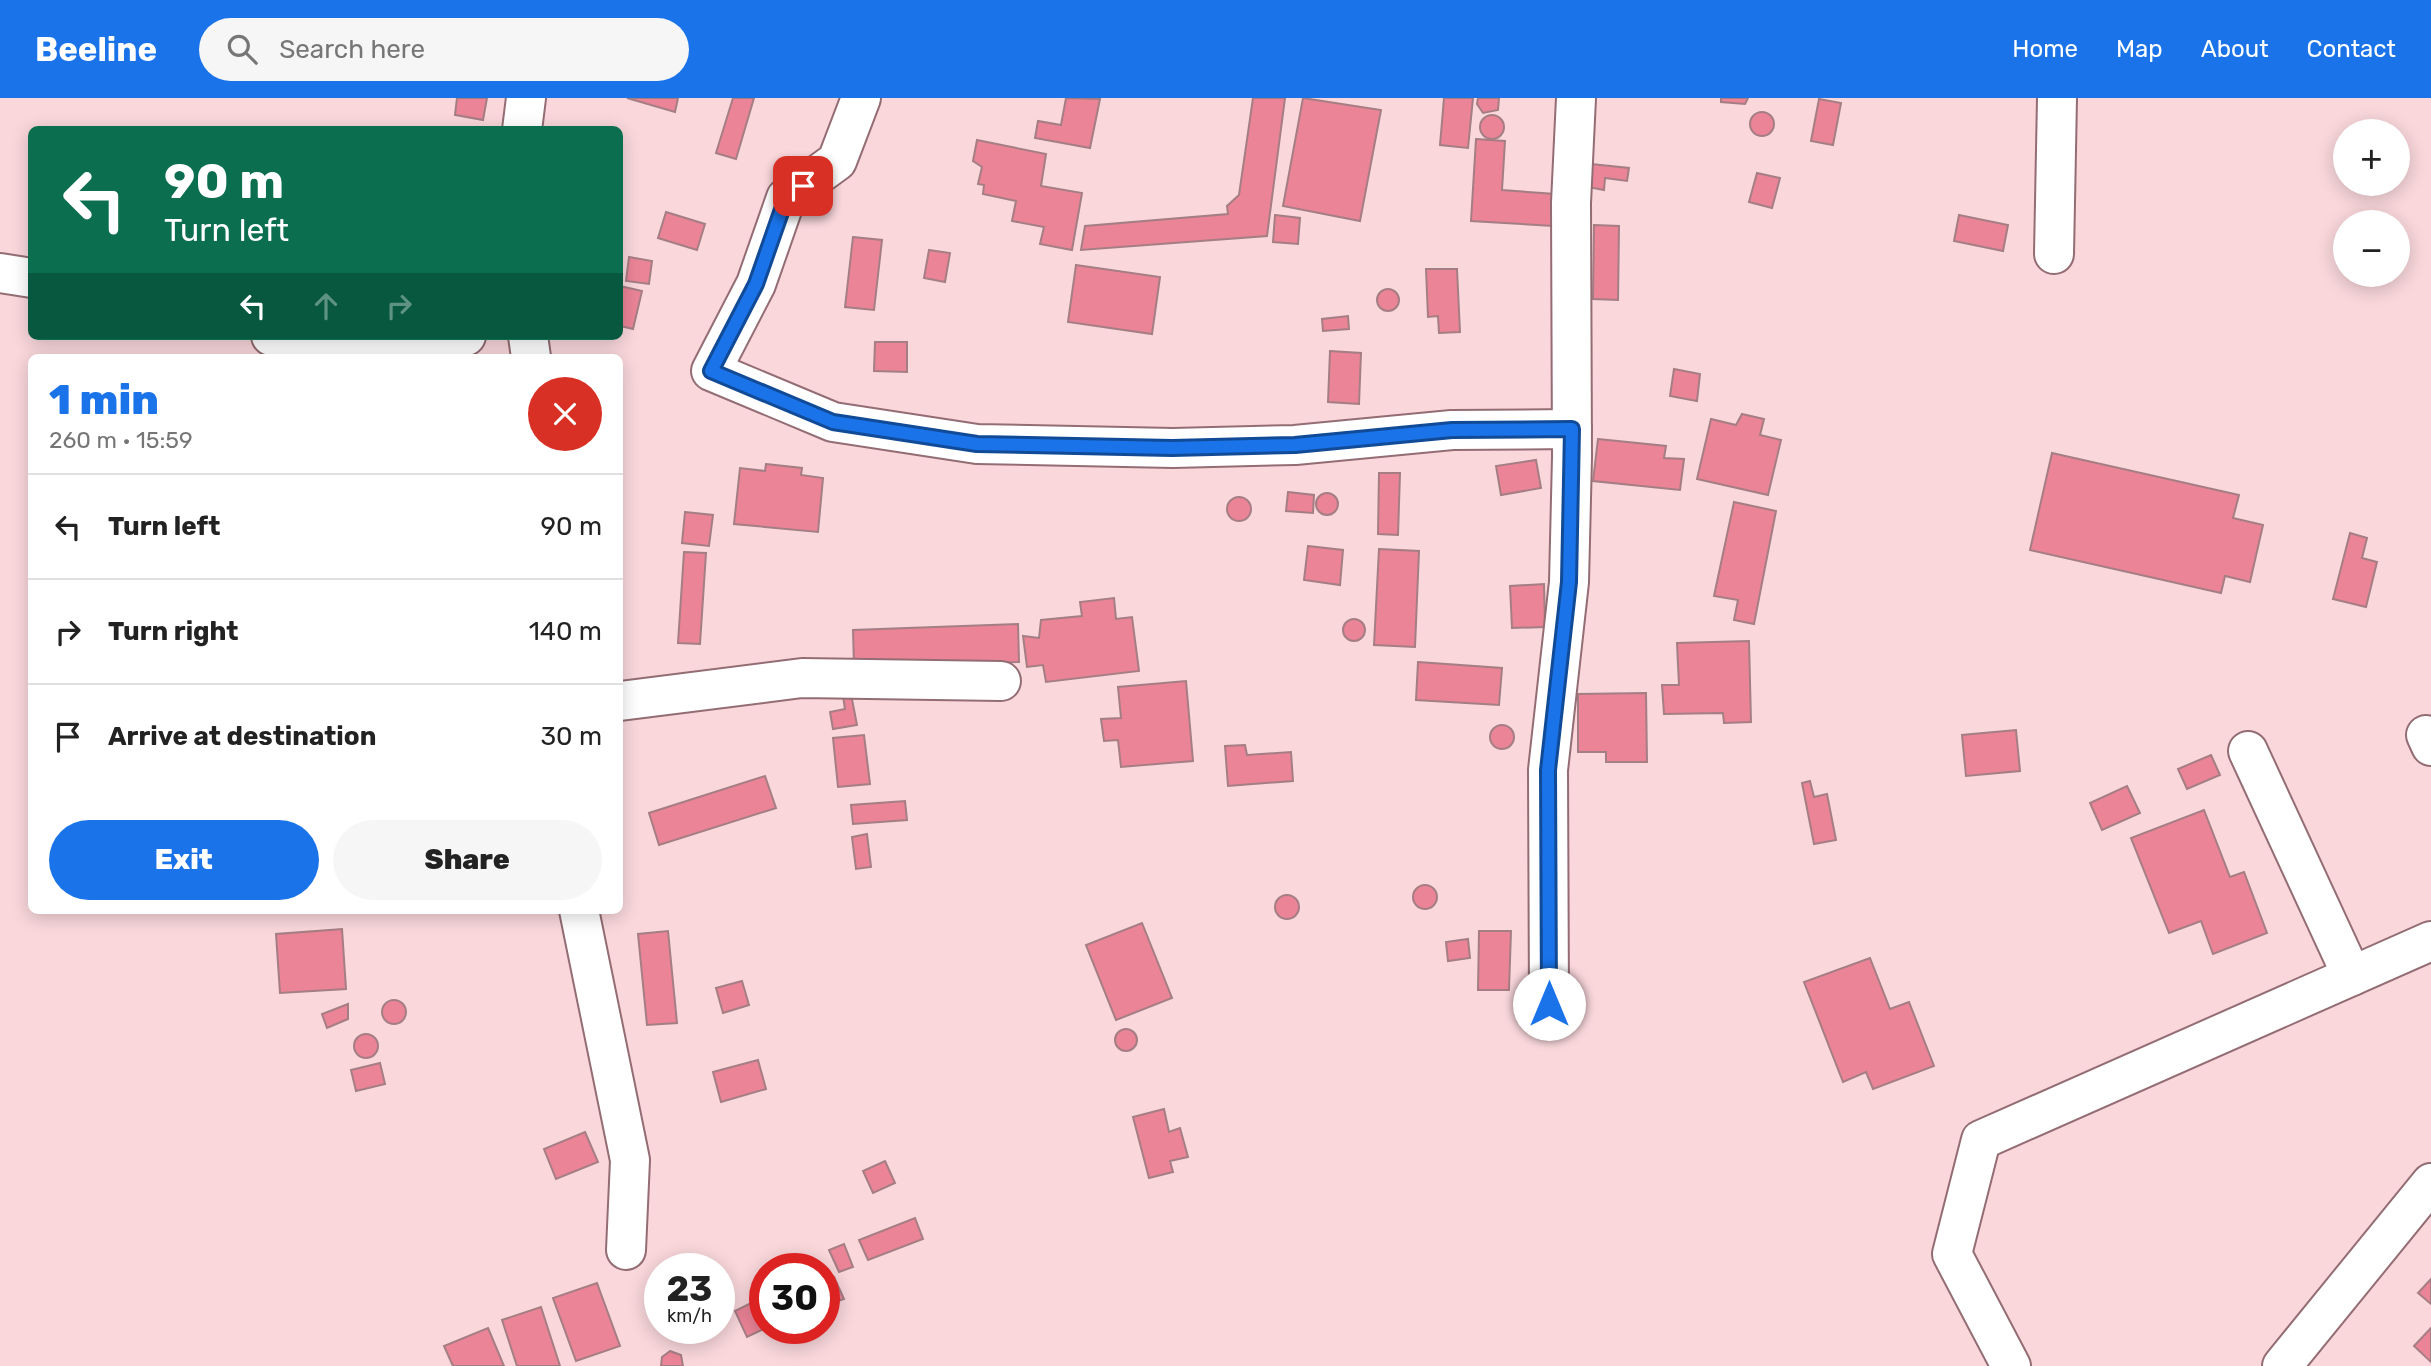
<!DOCTYPE html>
<meta charset="utf-8">
<style>
:root{--surface:#fff;--page:#f6f6f6;--text:#222;--muted:#767676;--line:#e0e0e0;--accent:#1a73e8}
body{margin:0;font-family:Rubik,sans-serif;background:var(--page);color:var(--text);height:100vh;display:flex;flex-direction:column;font-size:26px;white-space:nowrap}
*{box-sizing:border-box;margin:0}
p{font-size:23px;color:var(--muted)}
.icon{flex:none;width:38px;height:38px;fill:none;stroke:currentColor;stroke-width:2;stroke-linecap:round;stroke-linejoin:round}
.map{position:relative;flex:1;overflow:hidden}
.panel{position:absolute;left:28px;top:256px;width:595px;height:560px;display:flex;flex-direction:column;background:var(--surface);border-radius:10px;box-shadow:0 4px 18px #0003}
.panel>*{flex:none}
.hud{position:absolute;left:28px;top:28px;width:595px;height:214px;border-radius:10px;box-shadow:0 4px 18px #0003;background:#0b6e4f;color:#fff;overflow:hidden}
.fabs{position:absolute;left:2333px;top:21px;display:grid;gap:14px}
.fabs a{display:grid;place-items:center;width:77px;height:77px;border-radius:50%;background:var(--surface);box-shadow:0 4px 18px #0003;font-size:35px}
.speed{position:absolute;left:644px;top:1155px;display:flex;gap:14px;font-size:35px;font-weight:700;text-align:center}
.speed>*{display:grid;place-content:center;width:91px;height:91px;border-radius:50%;background:var(--surface);box-shadow:0 4px 18px #0003;line-height:1}
.speed small{font-size:18px;font-weight:400}
.speed .limit{border:10px solid #d22;background:#fff;color:#111}
.pin{position:absolute;display:grid;place-items:center;width:60px;height:60px;color:#fff;margin:-30px;border-radius:14px;box-shadow:0 4px 10px #0006}
.me{position:absolute;width:77px;margin:-38px;rotate:0deg;stroke-linejoin:round;filter:drop-shadow(0 0 5px #0008)}
.turn{display:flex;align-items:center;gap:24px;height:147px;padding:0 21px;font-size:32px}
.turn .icon{width:91px;height:91px;stroke-width:2.5}
.turn b{display:block;font-size:49px;line-height:60px}
.lanes{display:flex;align-items:center;height:66px;padding:0 21px;background:#0003;justify-content:center;gap:35px;direction:ltr}
.lanes .off{opacity:.35}
.round{display:grid;place-items:center;flex:none;width:74px;height:74px;border-radius:37px;background:var(--page)}
.headline{display:flex;align-items:center;justify-content:space-between;height:119px;padding:0 21px}
h1{font-size:42px;font-weight:800;line-height:52px;color:var(--accent)}
.button{display:flex;gap:14px;margin-top:auto;padding:14px 21px}
.button a{flex:1;height:80px;border-radius:42px;background:var(--accent);color:#fff;font-size:28px;font-weight:800;line-height:80px;text-align:center}
.button a+a{background:var(--page);color:var(--text)}
ul{padding:0;list-style:none}
li{display:flex;align-items:center;gap:21px;height:105px;padding:0 21px;border-top:2px solid var(--line)}
li div{flex:1}
li b{display:block;font-size:26px}
li em{font-style:normal}
header{display:flex;align-items:center;gap:42px;box-sizing:border-box;height:98px;padding:0 35px;background:var(--accent);color:#fff}
header strong{font-size:33px}
nav{display:flex;gap:38px;margin-inline-start:auto;font-size:24px}
.search{width:490px;height:63px;background:var(--page);display:flex;align-items:center;gap:18px;box-sizing:border-box;padding:0 24px;border-radius:38px;color:var(--muted);font-size:26px}
.map>svg:first-child{display:block}
.building{fill:#eb8497;stroke:#a57e84;stroke-width:2}
.lines{fill:none;stroke-linecap:round;stroke-linejoin:round}
.minor-casing{stroke:#936d73;stroke-width:42}
.minor{stroke:#fff;stroke-width:38}
.route-casing{stroke:#114b97;stroke-width:18}
.route{stroke:#1a73e8;stroke-width:12}
</style>
<header>
<strong>Beeline</strong>
<div class="search"><svg class="icon" aria-label="search" viewBox="0 0 24 24"><circle cx="10" cy="10" r="6"/><path d="M15 15l6 6"/></svg>Search here</div>
<nav><a>Home</a><a>Map</a><a>About</a><a>Contact</a></nav>
</header>
<div class="map">
<svg width="2431" height="1268" viewBox="0 0 2431 1268">
<rect width="100%" height="100%" fill="#f9d7db"/>
<g class="building">
<path d="M457,0H487L483,22L455,17Z"/>
<path d="M627,0H678L675,14Z"/>
<path d="M733,0H754L736,61L716,55Z"/>
<path d="M1066,0L1100,1L1090,50L1035,40L1038,23L1061,27Z"/>
<path d="M1253,0H1285L1267,138L1081,152L1085,128L1228,116L1227,108L1239,97Z"/>
<path d="M1303,0L1381,12L1360,123L1283,108Z"/>
<path d="M1444,0H1473L1468,50L1440,47Z"/>
<path d="M1478,0H1499L1498,12L1483,15L1477,6Z"/>
<path d="M1721,0H1748L1745,6L1721,4Z"/>
<path d="M1819,1L1841,5L1833,47L1811,43Z"/>
<circle cx="1762" cy="26" r="12"/>
<circle cx="1492" cy="29" r="12"/>
<path d="M1476,41L1505,43L1502,92L1555,96L1553,128L1471,123Z"/>
<path d="M977,42L1046,56L1041,88L1082,95L1072,152L1040,146L1044,129L1012,123L1016,103L983,96L984,87L978,86L982,69L973,63Z"/>
<path d="M1591,66L1629,70L1627,83L1605,80L1604,92L1588,89Z"/>
<path d="M1757,75L1780,80L1772,110L1749,104Z"/>
<path d="M666,114L705,126L697,152L658,140Z"/>
<path d="M1275,117L1300,120L1298,146L1273,144Z"/>
<path d="M1959,117L2008,127L2003,153L1954,143Z"/>
<path d="M1594,127L1619,128L1618,202L1593,201Z"/>
<path d="M853,139L882,142L874,212L845,209Z"/>
<path d="M929,152L950,155L945,184L924,180Z"/>
<path d="M629,159L652,163L649,186L626,183Z"/>
<path d="M1076,167L1160,179L1152,236L1068,224Z"/>
<path d="M1426,171H1457L1460,234L1439,235L1438,218L1428,219Z"/>
<path d="M620,188L642,193L633,231L620,228Z"/>
<circle cx="1388" cy="202" r="11"/>
<path d="M1348,218L1349,231L1323,233L1322,221Z"/>
<path d="M875,244H907V274L874,273Z"/>
<path d="M1330,253L1361,255L1359,306L1328,304Z"/>
<path d="M1674,271L1700,276L1697,303L1670,298Z"/>
<path d="M1742,316L1764,321L1760,337L1781,342L1768,397L1697,381L1711,321L1736,327Z"/>
<path d="M1598,341L1666,348L1664,360L1684,361L1680,392L1593,383Z"/>
<path d="M2052,355L2239,397L2233,420L2263,427L2250,484L2225,478L2221,495L2030,452Z"/>
<path d="M1536,362L1541,390L1501,397L1496,368Z"/>
<path d="M766,366L802,370L801,377L823,380L818,434L734,426L740,370L765,373Z"/>
<path d="M1379,375H1400L1398,437L1378,436Z"/>
<path d="M1288,394L1314,397L1313,415L1286,413Z"/>
<circle cx="1327" cy="406" r="11"/>
<circle cx="1239" cy="411" r="12"/>
<path d="M1734,404L1776,413L1754,526L1734,522L1738,502L1714,498Z"/>
<path d="M685,414L713,417L709,448L682,445Z"/>
<path d="M2350,435L2367,440L2362,460L2377,464L2366,509L2333,501Z"/>
<path d="M1308,448L1343,452L1340,487L1304,482Z"/>
<path d="M1379,451L1419,453L1415,549L1374,547Z"/>
<path d="M684,454L706,455L700,546L678,545Z"/>
<path d="M1544,486L1545,529L1512,530L1510,488Z"/>
<path d="M1114,500L1116,521L1132,519L1139,573L1046,584L1043,567L1027,569L1023,538L1039,540L1041,522L1082,518L1080,504Z"/>
<circle cx="1354" cy="532" r="11"/>
<path d="M1018,526L1019,564L854,568L853,532Z"/>
<path d="M1749,543L1751,624L1724,625L1723,615L1664,616L1662,587H1679L1677,545Z"/>
<path d="M1418,564L1502,570L1499,607L1416,602Z"/>
<path d="M1186,583L1193,663L1121,669L1118,642L1104,643L1101,621L1121,620L1118,589Z"/>
<path d="M1646,595L1647,664H1606V654H1578V596Z"/>
<path d="M851,596L857,627L833,631L830,614L845,611L843,598Z"/>
<circle cx="1502" cy="639" r="12"/>
<path d="M2016,632L2020,673L1966,678L1962,637Z"/>
<path d="M864,637L870,686L838,689L833,640Z"/>
<path d="M1245,647L1247,657L1291,654L1293,683L1228,688L1225,648Z"/>
<path d="M2211,657L2220,677L2187,691L2178,671Z"/>
<path d="M765,678L776,710L659,747L649,715Z"/>
<path d="M1810,683L1814,699L1827,696L1836,742L1814,746L1802,685Z"/>
<path d="M2127,688L2140,715L2102,732L2090,705Z"/>
<path d="M905,703L907,722L853,726L851,707Z"/>
<path d="M2204,712L2230,779L2244,774L2267,835L2213,856L2201,823L2169,835L2131,740Z"/>
<path d="M867,736L871,769L856,771L852,739Z"/>
<circle cx="1425" cy="799" r="12"/>
<circle cx="1287" cy="809" r="12"/>
<path d="M1142,825L1172,900L1116,922L1086,847Z"/>
<path d="M342,831L346,891L280,895L276,836Z"/>
<path d="M668,833L677,925L647,927L638,836Z"/>
<path d="M1479,833H1511L1509,892H1478Z"/>
<path d="M1468,841L1470,860L1448,863L1446,844Z"/>
<path d="M1870,860L1890,911L1909,904L1934,968L1873,991L1866,974L1843,984L1804,884Z"/>
<path d="M742,883L749,907L723,915L716,890Z"/>
<circle cx="394" cy="914" r="12"/>
<path d="M348,906V921L327,930L322,916Z"/>
<circle cx="1126" cy="942" r="11"/>
<circle cx="366" cy="948" r="12"/>
<path d="M758,962L766,991L721,1004L713,974Z"/>
<path d="M380,965L385,986L356,993L351,972Z"/>
<path d="M1164,1011L1169,1034L1180,1030L1188,1059L1170,1063L1173,1074L1149,1080L1133,1019Z"/>
<path d="M585,1034L598,1064L556,1081L544,1051Z"/>
<path d="M885,1063L895,1085L873,1095L863,1073Z"/>
<path d="M915,1120L923,1141L868,1162L859,1142Z"/>
<path d="M844,1146L853,1169L839,1174L829,1152Z"/>
<path d="M834,1179L844,1201L824,1208V1183Z"/>
<path d="M2431,1181V1206L2418,1195Z"/>
<path d="M597,1185L620,1248L576,1263L553,1200Z"/>
<path d="M765,1198L766,1230L747,1239L735,1213Z"/>
<path d="M541,1209L560,1268H517L502,1222Z"/>
<path d="M488,1230L504,1268H453L444,1248Z"/>
<path d="M2431,1230V1264L2414,1248Z"/>
<path d="M670,1253L681,1257L683,1268H661L662,1259Z"/>
</g>
<g class="lines">
<defs>
<g id="minor">
<path d="M861,0L837,63L786,100L756,186L711,273L833,324L977,346L1173,350L1295,347L1452,332L1572,331"/>
<path d="M522,32L526,0"/>
<path d="M2054,156L2057,0"/>
<path d="M0,175L32,180"/>
<path d="M271,238L336,251L466,238"/>
<path d="M528,238L531,259"/>
<path d="M620,603L802,580L1001,583"/>
<path d="M2426,637L2431,648"/>
<path d="M2248,653L2352,878"/>
<path d="M579,812L630,1062L626,1152"/>
<path d="M1549,906L1548,672L1569,484L1572,359L1571,105L1576,0"/>
<path d="M2011,1268L1952,1156L1981,1042L2431,843"/>
<path d="M2282,1268L2431,1085"/>
</g>
</defs>
<use href="#minor" class="minor-casing"/>
<use href="#minor" class="minor"/>
</g>
<g class="lines">
<defs>
<path id="route" d="M803,88L786,100L756,186L711,273L833,324L977,346L1172,350L1295,347L1452,332L1572,331L1569,484L1548,672L1549,906"/>
</defs>
<use href="#route" class="route-casing"/>
<use href="#route" class="route"/>
</g>
</svg>
<div class="fabs">
<a>+</a>
<a>−</a>
</div>
<div class="speed"><div>23<small>km/h</small></div><div class="limit">30</div></div>
<div class="pin" style="left:803px;top:88px;background:#d93025"><svg class="icon" aria-label="arrive" viewBox="0 0 24 24"><path d="M6 21V4h12l-3 4 3 4H6"/></svg></div>
<svg class="me" style="left:1549px;top:906px" viewBox="-20 -20 40 40"><circle r="19" fill="#fff"/><path d="M0-13L10 11 0 6-10 11z" fill="#1a73e8"/></svg>
<div class="hud">
<div class="turn"><svg class="icon" aria-label="left" viewBox="0 0 24 24"><path d="M17 20v-9H6M10 6l-5 5 5 5"/></svg><div><b>90 m</b>Turn left</div></div>
<div class="lanes"><svg class="icon" aria-label="left" viewBox="0 0 24 24"><path d="M17 20v-9H6M10 6l-5 5 5 5"/></svg><svg class="icon off" aria-label="ahead" viewBox="0 0 24 24"><path d="M12 20V5M6 11l6-6 6 6"/></svg><svg class="icon off" aria-label="right" viewBox="0 0 24 24"><path d="M7 20v-9h11M14 6l5 5-5 5"/></svg></div>
</div>
<section class="panel">
<div class="headline"><div><h1>1 min</h1><p>260 m · 15:59</p></div><a class="round" style="background:#d93025;color:#fff"><svg class="icon" aria-label="close" viewBox="0 0 24 24"><path d="M6 6l12 12M18 6L6 18"/></svg></a></div>
<ul>
<li><svg class="icon" aria-label="left" viewBox="0 0 24 24"><path d="M17 20v-9H6M10 6l-5 5 5 5"/></svg><div><b>Turn left</b></div><em>90 m</em></li>
<li><svg class="icon" aria-label="right" viewBox="0 0 24 24"><path d="M7 20v-9h11M14 6l5 5-5 5"/></svg><div><b>Turn right</b></div><em>140 m</em></li>
<li><svg class="icon" aria-label="arrive" viewBox="0 0 24 24"><path d="M6 21V4h12l-3 4 3 4H6"/></svg><div><b>Arrive at destination</b></div><em>30 m</em></li>
</ul>
<div class="button"><a>Exit</a><a>Share</a></div>
</section>
</div>
